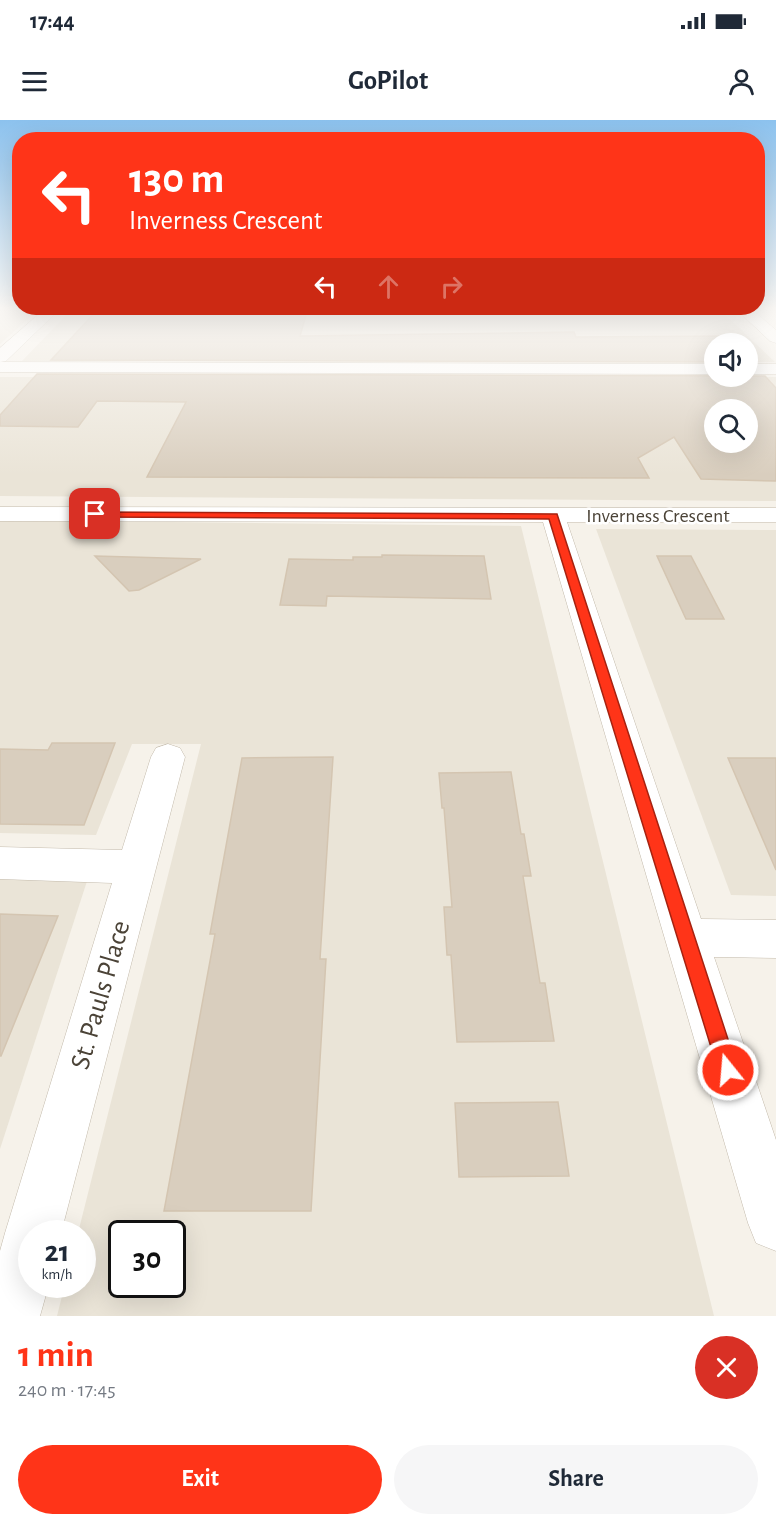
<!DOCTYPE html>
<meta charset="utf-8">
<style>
:root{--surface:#fff;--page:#f6f6f7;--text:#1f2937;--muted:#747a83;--accent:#ff3418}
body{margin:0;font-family:"Alegreya Sans",sans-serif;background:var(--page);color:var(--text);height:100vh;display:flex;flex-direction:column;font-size:22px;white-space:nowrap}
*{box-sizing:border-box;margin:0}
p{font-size:20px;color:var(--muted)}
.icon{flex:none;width:33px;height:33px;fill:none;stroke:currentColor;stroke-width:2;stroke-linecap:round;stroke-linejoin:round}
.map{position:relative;height:1196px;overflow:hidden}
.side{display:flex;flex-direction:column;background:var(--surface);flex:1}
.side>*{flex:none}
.top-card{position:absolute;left:12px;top:12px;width:753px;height:183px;border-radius:24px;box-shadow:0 6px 24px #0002;background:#ff3418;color:#fff;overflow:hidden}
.buttons{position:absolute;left:704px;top:213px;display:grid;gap:12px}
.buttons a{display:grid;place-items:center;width:54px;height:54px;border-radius:50%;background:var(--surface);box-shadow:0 6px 24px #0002;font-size:30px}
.speed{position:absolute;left:18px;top:1100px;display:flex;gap:12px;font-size:30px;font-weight:700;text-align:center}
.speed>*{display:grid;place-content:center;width:78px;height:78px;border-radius:50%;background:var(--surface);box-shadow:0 6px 24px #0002;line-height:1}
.speed small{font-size:15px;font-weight:400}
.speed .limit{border:3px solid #111;border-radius:9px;background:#fff;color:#111}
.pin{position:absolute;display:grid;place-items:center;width:51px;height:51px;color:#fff;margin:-26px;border-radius:12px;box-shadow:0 3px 9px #0006}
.me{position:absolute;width:66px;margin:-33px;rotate:343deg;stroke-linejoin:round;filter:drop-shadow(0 0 4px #0008)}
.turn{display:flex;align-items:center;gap:21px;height:126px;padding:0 18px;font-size:27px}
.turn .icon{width:78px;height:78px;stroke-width:2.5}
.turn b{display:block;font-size:42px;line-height:51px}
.lanes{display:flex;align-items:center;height:57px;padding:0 18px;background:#0003;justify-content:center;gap:30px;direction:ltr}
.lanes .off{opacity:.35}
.round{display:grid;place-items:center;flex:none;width:63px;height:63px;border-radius:32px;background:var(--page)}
.headline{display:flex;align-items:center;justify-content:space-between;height:102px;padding:0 18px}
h1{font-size:36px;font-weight:700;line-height:45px;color:var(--accent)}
.button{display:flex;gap:12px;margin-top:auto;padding:12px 18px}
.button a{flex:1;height:69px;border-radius:36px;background:var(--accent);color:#fff;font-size:24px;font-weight:700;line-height:69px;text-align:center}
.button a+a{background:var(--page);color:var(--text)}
.status{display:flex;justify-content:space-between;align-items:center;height:42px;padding:0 30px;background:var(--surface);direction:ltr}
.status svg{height:16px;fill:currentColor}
header{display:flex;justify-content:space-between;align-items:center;height:78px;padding:0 18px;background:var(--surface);font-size:27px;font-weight:700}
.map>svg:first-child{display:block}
.residential{fill:#eae4d7;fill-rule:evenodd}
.building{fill:#d9cebe;stroke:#d4c5b1;stroke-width:1.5;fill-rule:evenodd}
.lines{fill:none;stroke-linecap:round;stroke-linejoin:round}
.minor-casing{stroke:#c3baab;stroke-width:1}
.minor{fill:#fff;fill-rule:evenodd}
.route{fill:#ff3418;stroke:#a62210;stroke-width:1.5}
.labels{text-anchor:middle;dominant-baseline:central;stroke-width:5;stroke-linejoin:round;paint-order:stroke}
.far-street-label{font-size:20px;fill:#4b4337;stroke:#fff}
.near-street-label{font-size:28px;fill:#4b4337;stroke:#fff}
</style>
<div class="status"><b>17:44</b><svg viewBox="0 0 49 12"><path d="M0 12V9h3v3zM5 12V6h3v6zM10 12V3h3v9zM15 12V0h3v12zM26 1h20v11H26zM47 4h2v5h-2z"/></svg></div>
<header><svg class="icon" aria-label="menu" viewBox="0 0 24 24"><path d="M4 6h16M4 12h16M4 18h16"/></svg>GoPilot<svg class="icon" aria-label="person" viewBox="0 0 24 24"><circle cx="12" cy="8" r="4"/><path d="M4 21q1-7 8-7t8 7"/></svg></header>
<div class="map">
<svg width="776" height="1196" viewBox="0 0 776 1196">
<rect width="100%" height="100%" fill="#f6f2ea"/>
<g class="residential">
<path d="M0,188H40L0,224Z"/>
<path d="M73,188H718L775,242H747V224H714V242L22,241Z"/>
<path d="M0,257H776V381L0,376ZM714,290H747V322H714Z"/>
<path d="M0,400L521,406L714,1196H57L65,1164H82V1113H78L201,624H132L96,715L0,713ZM122,1113H172V1164H122Z"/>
<path d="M596,409L776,410V776L731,775Z"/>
<path d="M0,754L89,755L0,1029Z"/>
</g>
<g class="building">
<path d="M99,188H308L300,216L574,212L576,217L726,216L733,224H714V242L51,240Z"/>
<path d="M37,254L765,256L776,268V361L701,359L674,317L638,338L649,358L147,357L186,282L97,281L78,307L0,306V295ZM714,290H747V322H714Z"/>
<path d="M382,435L484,436L491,479L327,476L326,486L280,485L289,439L353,440V437H382Z"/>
<path d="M95,436L201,439L139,470L129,471Z"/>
<path d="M657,436H691L724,499H686Z"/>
<path d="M52,623H115L84,705L0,704V629L48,630Z"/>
<path d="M333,637L320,839H326L311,1091H164L215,814H210L242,638Z"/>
<path d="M728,638H776V750Z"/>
<path d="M511,652L521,714H524L531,756H523L540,863H545L554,921L457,922L451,835H447L444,787H452L444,688H442L439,653Z"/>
<path d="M0,794L58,796L1,936H0Z"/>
<path d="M558,982L569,1056L459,1057L455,983Z"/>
</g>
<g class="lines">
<defs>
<g id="minor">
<path d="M46,188H61L6,241L0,242L714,244V254L0,252V228Z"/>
<path d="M735,188H750L776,210V223L770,221Z"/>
<rect x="747" y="244" width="29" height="10"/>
<path d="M0,387L776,388V402H567L701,799L776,800V838L714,837L776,1020V1131L756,1123L748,1103L543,402L0,401Z"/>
<path d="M168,624L180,628L185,637L61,1113H32V1164H49L40,1196H0V1131L5,1113L112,763L0,759V727L122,730L151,637L156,628Z"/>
</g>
</defs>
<use href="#minor" class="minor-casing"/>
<use href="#minor" class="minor"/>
</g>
<linearGradient id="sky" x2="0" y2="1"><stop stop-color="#8cc2ee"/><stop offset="0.53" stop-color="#fbf9f6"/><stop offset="1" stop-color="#fbf9f6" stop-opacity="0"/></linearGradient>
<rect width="776" height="355" fill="url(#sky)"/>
<path class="route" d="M91,392L557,394L738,950L735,957L728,960L721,957L718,950L549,399L95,397L91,396Z"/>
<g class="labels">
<g class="far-street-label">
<text x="658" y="396">Inverness Crescent</text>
</g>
<g class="near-street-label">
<text transform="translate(101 875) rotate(-74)">St. Pauls Place</text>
</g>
</g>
</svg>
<div class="buttons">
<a><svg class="icon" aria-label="sound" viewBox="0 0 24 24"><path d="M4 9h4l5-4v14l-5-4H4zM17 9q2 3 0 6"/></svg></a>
<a><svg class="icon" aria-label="search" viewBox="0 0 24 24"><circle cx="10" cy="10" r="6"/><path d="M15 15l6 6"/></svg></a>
</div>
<div class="speed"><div>21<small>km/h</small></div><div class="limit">30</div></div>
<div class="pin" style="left:95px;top:394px;background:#d93025"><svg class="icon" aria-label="arrive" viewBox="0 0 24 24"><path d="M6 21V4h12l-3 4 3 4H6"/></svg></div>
<svg class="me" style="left:728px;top:950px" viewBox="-20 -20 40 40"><circle r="17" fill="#ff3418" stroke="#fff" stroke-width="3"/><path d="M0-11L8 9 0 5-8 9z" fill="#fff"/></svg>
<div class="top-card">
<div class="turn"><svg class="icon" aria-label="left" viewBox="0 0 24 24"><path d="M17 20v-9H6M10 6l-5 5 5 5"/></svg><div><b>130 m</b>Inverness Crescent</div></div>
<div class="lanes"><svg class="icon" aria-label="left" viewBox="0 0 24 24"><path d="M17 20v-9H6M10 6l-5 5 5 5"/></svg><svg class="icon off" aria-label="ahead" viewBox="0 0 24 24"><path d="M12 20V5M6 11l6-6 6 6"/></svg><svg class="icon off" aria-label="right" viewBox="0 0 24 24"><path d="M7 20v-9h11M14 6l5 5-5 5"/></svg></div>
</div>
</div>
<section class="side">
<div class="headline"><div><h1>1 min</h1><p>240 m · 17:45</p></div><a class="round" style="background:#d93025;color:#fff"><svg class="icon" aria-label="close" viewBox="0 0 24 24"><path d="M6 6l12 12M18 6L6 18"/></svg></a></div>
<div class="button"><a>Exit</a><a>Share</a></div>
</section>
